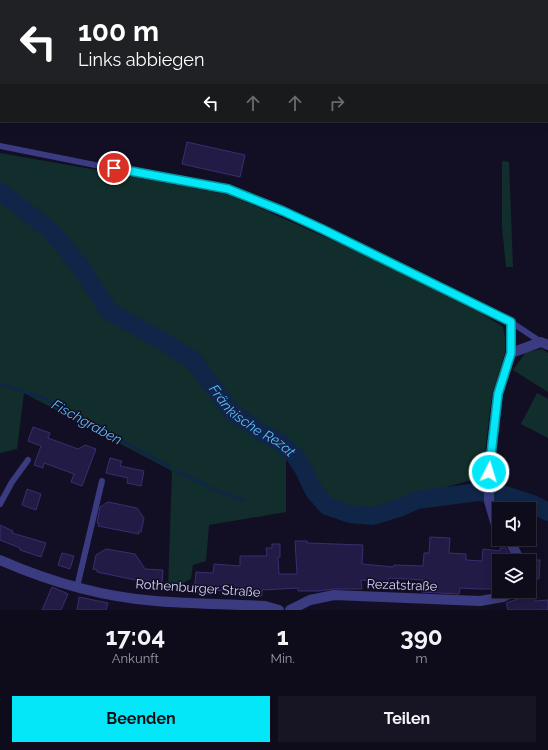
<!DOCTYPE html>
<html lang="de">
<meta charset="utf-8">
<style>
:root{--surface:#0e0b1b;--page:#171424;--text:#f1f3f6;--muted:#9b9ba3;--line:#2e2b3a;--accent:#04e7f8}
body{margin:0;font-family:Raleway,sans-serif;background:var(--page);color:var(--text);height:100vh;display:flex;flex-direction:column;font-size:15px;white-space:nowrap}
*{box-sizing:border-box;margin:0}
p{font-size:13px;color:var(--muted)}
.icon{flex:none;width:22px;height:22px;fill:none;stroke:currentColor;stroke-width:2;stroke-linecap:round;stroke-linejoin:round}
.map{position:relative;height:610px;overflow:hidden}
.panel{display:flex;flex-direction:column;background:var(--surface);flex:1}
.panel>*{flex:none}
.top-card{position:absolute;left:0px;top:0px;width:548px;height:122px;box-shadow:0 2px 10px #0003,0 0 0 1px var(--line);background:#202124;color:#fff;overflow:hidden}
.fabs{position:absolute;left:492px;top:502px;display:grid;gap:8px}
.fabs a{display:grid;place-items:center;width:44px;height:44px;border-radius:0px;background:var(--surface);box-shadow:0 2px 10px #0003,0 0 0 1px var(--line);font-size:20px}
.pin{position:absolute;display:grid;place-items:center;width:34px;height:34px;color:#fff;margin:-17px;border:2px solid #fff;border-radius:50%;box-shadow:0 1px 4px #0007}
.me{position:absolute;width:44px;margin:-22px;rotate:5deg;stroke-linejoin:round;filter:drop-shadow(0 0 3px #0008)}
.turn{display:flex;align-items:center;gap:14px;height:84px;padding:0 12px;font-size:18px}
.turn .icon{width:52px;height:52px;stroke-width:2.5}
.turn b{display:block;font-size:28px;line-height:34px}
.lanes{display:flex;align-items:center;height:38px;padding:0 12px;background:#0003;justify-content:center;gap:20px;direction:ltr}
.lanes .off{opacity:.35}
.eta{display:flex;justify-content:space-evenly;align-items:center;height:68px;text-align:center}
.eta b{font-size:24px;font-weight:700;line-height:28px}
.primary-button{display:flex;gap:8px;margin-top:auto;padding:8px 12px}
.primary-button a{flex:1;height:46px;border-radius:0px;background:var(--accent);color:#111;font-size:16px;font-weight:700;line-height:46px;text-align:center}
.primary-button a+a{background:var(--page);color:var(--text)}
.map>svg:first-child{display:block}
.green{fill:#122e2c}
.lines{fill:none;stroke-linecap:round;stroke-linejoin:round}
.stream{stroke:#0f2648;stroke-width:3}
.river{stroke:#0f2648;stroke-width:18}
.building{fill:#221b45;stroke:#392e70}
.lane{stroke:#3b3b82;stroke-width:6}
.street{stroke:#3b3b82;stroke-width:10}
.route-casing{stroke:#0396a1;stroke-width:10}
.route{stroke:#04e7f8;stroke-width:7}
.labels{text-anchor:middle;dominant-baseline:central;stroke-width:3;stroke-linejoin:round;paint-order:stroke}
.street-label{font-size:13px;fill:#d6d3fe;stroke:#120f24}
.water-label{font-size:14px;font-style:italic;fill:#63b9fc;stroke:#120f24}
</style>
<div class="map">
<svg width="548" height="610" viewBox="0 0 548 610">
<rect width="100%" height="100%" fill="#120f24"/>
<g class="green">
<path d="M0,153L97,170L229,195L262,209L361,253L484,315L503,327L505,338V353L492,395L482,477L411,497L380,509L349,508L325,498L315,485L305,458L286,442V512L209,525L206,561L193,565L191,579L168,590L172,471L24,393L17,449L0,453Z"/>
<path d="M502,161L509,162L513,267H506L502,227Z"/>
<path d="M542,349L548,353V392L513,370L526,352Z"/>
<path d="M537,393L548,399V438L521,424Z"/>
</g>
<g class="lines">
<g class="stream">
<path d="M0,384L44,398L170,467"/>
<path d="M176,471L218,491L244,501"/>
</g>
<path class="river" id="s1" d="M0,191L51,231L80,266L109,311L164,342L193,360L231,411L259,431L280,442L294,455L303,468L314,491L327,506L350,514L373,516L399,508L417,500L478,492L505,495L533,504L548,512"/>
</g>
<g class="building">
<path d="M187,142L245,155L240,177L182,164Z"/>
<path d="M33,427L50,433L48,438L78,449L85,445L96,449L82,486L71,482L74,474L44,463L43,468L34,465L41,446L28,441Z"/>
<path d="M110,458L122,461L120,466L144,471L141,486L127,483L128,478L106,473Z"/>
<path d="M27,489L41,494L36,510L22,505Z"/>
<path d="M108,502L137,508L144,518L141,532L139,531V534L98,526L99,523H97L100,507Z"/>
<path d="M0,525L13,531L12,533L46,543L41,557L20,550V548L0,540Z"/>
<path d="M430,537L450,538L449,553L466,554V560L482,561L483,549L500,551V548H506L510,556V561H499V589H480L460,588L459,594L422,592L423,580L389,578L388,583L361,580L362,589H334L318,591H298V588L262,590V596H249V593L212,590V594L194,593L196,572L213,573L214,564L240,566V556H267L266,548H272V544H280V557H278L279,574H297L295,541H307V543L363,545L362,564L393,567L394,565L423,566L424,553H429Z"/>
<path d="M106,549L135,554L145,569L163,570L162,583L145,582L97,572V570L93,569L96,555Z"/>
<path d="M62,553L74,556L70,569L58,565Z"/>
<path d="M530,560H540L539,579L529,578Z"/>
<path d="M52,587L68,594L61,610H42Z"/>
<path d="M533,594L535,601L548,600V610H508L506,603Z"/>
<path d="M79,597L108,603L106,610H77Z"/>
</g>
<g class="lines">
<g class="lane">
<path d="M0,146L155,177L228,189L283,211L322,229L511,322L541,342"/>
<path d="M511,322V353"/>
<path d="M0,504L12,482L28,460"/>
<path d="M77,587L102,481"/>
</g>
<g class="street">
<path d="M499,526L495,522L489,501V472L498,394L511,353L541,342L548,345"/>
<path d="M509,539L517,555L518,561"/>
<path d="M0,560C48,581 104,597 156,601C192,604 229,604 265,606L279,610"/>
<path d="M290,610L310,600L334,595L480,601L503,597L514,591"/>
</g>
</g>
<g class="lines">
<defs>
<path id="route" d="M114,168L228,189L283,211L322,229L511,322V353L498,394L489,472"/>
</defs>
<use href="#route" class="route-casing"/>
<use href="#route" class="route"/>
</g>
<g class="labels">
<g class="street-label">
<text transform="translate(402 585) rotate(2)">Rezatstraße</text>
<text transform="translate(198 588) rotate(4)">Rothenburger Straße</text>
</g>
<g class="water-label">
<text stroke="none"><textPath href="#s1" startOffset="347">Fränkische Rezat</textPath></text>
<text transform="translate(87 422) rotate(29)">Fischgraben</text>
</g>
</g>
</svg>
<div class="fabs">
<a><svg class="icon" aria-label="sound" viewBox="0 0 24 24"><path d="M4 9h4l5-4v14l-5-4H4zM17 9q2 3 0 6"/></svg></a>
<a><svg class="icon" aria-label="layers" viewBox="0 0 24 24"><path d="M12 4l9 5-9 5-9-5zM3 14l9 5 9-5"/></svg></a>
</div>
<div class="pin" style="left:114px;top:168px;background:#d93025"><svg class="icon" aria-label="arrive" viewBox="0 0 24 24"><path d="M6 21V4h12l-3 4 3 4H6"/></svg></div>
<svg class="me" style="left:489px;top:472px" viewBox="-20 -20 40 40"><circle r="17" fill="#04e7f8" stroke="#fff" stroke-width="3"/><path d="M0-11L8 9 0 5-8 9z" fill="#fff"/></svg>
<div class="top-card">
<div class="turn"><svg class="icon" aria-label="left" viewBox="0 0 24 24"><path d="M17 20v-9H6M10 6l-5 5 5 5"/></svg><div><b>100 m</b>Links abbiegen</div></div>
<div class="lanes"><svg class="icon" aria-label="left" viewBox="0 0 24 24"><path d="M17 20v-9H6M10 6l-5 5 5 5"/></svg><svg class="icon off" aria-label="ahead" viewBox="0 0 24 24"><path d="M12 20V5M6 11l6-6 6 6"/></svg><svg class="icon off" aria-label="ahead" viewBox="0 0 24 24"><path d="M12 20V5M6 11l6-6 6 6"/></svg><svg class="icon off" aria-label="right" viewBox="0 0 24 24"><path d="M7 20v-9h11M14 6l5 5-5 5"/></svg></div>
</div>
</div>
<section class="panel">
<div class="eta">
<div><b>17:04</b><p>Ankunft</p></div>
<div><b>1</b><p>Min.</p></div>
<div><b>390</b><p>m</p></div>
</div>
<div class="primary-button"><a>Beenden</a><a>Teilen</a></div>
</section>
